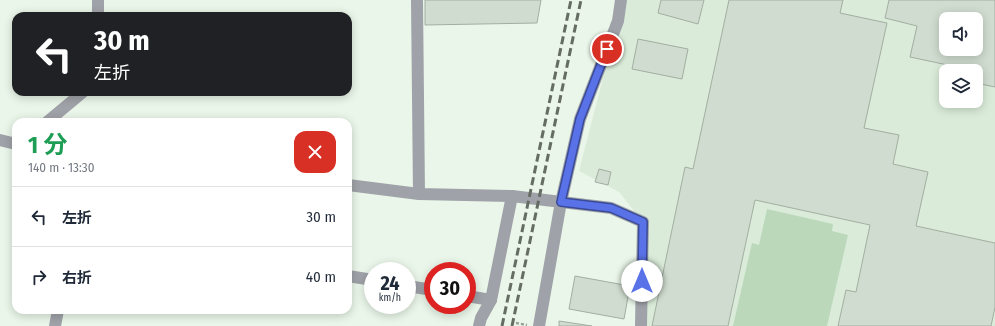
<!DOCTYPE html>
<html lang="ja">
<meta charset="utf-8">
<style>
:root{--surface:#fff;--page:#f6f6f7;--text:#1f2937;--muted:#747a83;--line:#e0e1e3}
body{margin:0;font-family:"Fira Sans Condensed","Noto Sans JP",sans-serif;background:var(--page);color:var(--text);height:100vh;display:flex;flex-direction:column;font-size:15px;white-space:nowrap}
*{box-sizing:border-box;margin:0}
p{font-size:13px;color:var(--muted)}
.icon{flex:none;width:22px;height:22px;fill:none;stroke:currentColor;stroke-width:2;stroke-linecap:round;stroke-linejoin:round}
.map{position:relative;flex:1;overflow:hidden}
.details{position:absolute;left:12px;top:118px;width:340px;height:196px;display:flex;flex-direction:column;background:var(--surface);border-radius:12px;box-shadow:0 2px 10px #0003}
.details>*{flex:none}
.hud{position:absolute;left:12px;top:12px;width:340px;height:84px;border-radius:12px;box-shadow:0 2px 10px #0003;background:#202124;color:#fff;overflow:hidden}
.buttons{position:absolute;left:939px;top:12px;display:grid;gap:8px}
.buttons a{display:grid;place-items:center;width:44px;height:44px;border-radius:8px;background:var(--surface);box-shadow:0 2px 10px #0003;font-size:20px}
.speed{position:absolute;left:364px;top:262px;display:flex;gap:8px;font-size:20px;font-weight:700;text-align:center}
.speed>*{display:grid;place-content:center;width:52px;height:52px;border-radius:50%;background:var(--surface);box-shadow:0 2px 10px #0003;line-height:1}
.speed small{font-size:10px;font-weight:400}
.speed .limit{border:6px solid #d22;background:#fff;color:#111}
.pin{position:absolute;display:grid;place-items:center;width:34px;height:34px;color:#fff;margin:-17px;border:2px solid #fff;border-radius:50%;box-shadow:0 1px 4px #0007}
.me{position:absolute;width:44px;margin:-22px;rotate:0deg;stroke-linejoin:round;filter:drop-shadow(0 0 3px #0008)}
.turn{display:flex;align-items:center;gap:14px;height:84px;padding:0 16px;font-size:18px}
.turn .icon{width:52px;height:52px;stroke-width:2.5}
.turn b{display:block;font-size:28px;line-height:34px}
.round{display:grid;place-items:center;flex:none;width:42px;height:42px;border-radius:12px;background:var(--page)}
.headline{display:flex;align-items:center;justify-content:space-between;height:68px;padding:0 16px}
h1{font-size:24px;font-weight:700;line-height:30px;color:#1e9e55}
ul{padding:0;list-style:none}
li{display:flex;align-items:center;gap:12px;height:60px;padding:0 16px;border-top:1px solid var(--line)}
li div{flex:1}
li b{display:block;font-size:15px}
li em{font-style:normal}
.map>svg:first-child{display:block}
.built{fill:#daecd9;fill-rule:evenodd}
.green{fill:#bbd9ba}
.building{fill:#d0dccf;stroke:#a2aea1;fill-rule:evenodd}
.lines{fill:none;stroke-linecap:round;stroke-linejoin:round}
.path{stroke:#99a298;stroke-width:2.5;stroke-dasharray:3 2;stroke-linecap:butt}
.minor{stroke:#9fa2a8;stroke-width:12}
.tertiary{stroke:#9fa2a8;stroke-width:12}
.rail{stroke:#656c64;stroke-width:3;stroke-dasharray:8 4;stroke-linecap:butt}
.route-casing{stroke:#3a4a97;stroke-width:10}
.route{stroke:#5a72e8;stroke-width:7}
</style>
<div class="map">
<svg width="995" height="326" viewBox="0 0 995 326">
<rect width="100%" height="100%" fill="#eaf6e9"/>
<path class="built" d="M623,0H995V326H641L643,222L619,192L579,171ZM946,19H976V49H946ZM946,71H976V101H946Z"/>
<path class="green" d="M767,209L833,224L832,231L848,235L827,326H733L752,243L759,245Z"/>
<g class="building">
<path d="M425,0H541L537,23L425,25Z"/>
<path d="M661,0H704L698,24L658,13Z"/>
<path d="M729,0H843L840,13L887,23L864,128L899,135L893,164L928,172L916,226L995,243V307L991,326H838L846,290L856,292L870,225L755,200L728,326H652L685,167L693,169Z"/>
<path d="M889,0H995V87L976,83V71L910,57L917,26L885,18ZM946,19H976V49H946Z"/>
<path d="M638,39L688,49L682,79L632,69Z"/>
<path d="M599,169L611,172L608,185L595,182Z"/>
<path d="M575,276L630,286L624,319L569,309Z"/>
<path d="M559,321L592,326H559Z"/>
</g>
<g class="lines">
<path class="path" d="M516,323L527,325"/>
<g class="minor">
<path d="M98,0V16"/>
<path d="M417,0L419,194"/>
<path d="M47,122L83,92"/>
<path d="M0,140L16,144"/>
<path d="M348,185L419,194L512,196L611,208L643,222L641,326"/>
<path d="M348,276L373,280"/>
<path d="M407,286L433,290"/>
<path d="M467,296L491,300"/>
<path d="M55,326L58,310"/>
<path d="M479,326L481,318L491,300L512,196"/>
<path d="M539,326L561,202"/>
</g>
<path class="tertiary" d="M561,202L580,119L618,21L621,0"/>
<g class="rail">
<path d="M502,326L571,0"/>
<path d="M512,326L581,0"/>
</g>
</g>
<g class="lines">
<defs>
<path id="route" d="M607,49L580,119L561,202L611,208L643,222L642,281"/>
</defs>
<use href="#route" class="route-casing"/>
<use href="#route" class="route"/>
</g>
</svg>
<div class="buttons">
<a><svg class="icon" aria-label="sound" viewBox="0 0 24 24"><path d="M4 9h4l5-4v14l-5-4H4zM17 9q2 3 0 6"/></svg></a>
<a><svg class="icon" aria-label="layers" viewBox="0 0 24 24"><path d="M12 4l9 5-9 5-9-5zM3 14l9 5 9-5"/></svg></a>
</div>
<div class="speed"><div>24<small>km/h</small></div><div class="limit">30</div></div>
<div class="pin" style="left:607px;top:49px;background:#d93025"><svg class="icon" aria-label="arrive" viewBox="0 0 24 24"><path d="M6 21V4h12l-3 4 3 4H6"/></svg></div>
<svg class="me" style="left:642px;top:281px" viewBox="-20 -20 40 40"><circle r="19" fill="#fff"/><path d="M0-13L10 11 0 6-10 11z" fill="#5a72e8"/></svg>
<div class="hud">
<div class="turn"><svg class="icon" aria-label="left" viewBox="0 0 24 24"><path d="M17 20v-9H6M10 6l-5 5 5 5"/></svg><div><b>30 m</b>左折</div></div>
</div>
<section class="details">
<div class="headline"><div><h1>1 分</h1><p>140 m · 13:30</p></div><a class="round" style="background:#d93025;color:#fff"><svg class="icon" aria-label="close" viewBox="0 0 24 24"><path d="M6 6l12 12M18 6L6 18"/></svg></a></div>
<ul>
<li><svg class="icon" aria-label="left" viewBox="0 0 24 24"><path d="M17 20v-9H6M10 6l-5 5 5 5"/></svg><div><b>左折</b></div><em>30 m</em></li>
<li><svg class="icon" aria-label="right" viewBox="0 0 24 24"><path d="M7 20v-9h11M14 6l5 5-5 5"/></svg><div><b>右折</b></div><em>40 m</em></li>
</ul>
</section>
</div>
